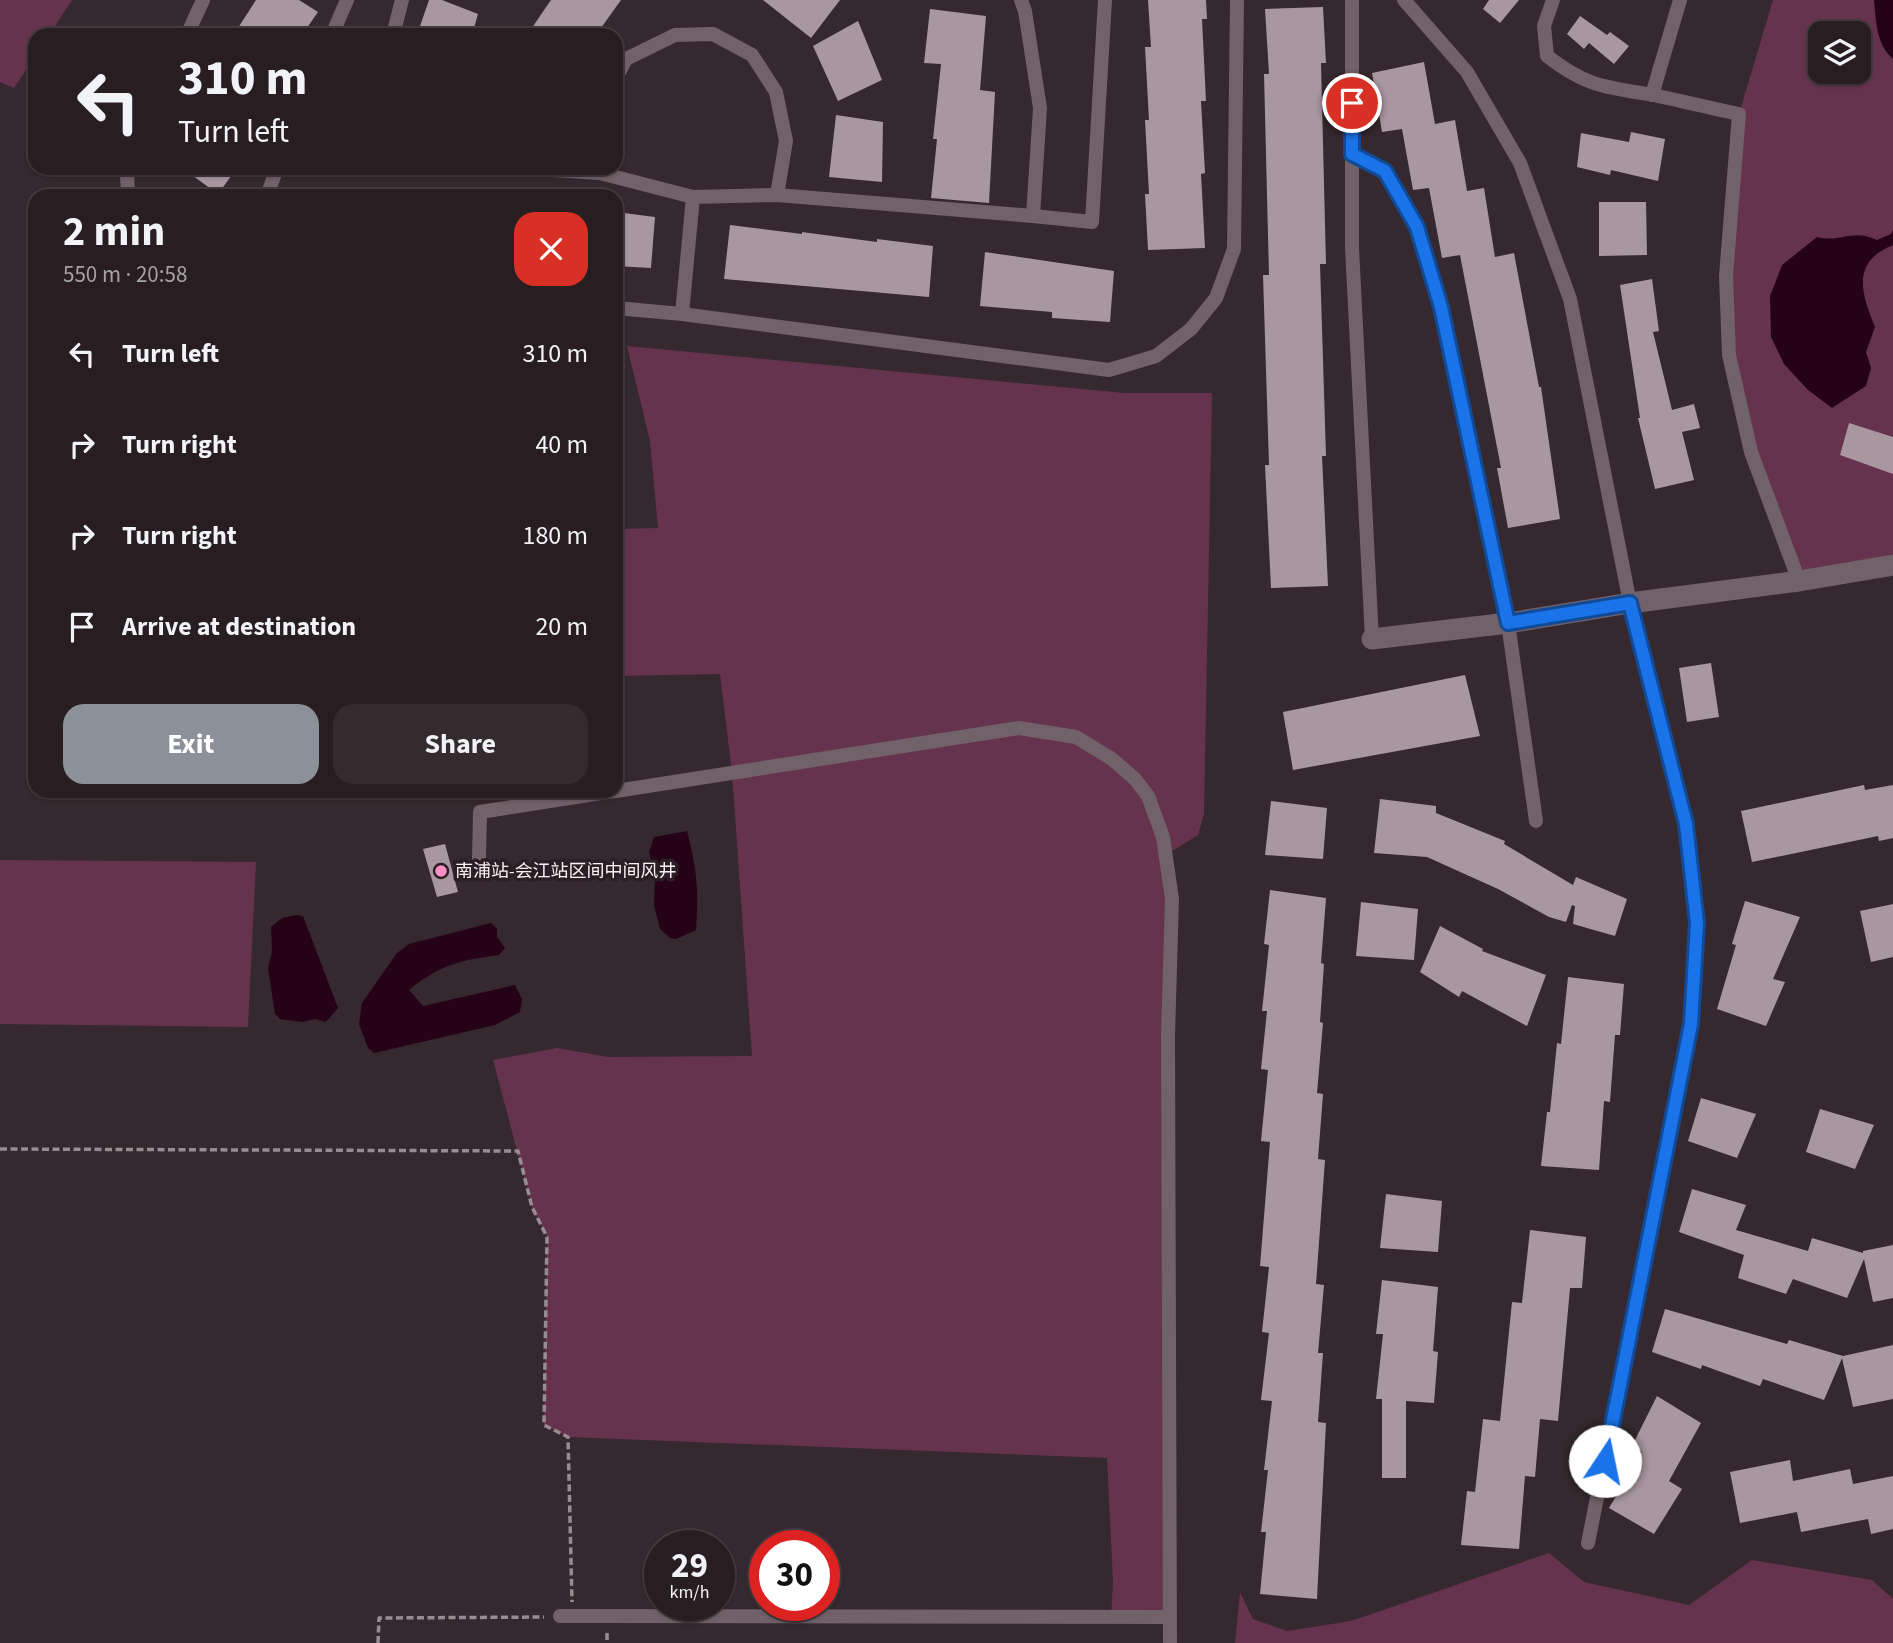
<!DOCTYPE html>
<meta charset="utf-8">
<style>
:root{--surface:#281e22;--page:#342b2f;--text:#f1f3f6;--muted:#a5a2a5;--line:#443c40;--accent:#8c9099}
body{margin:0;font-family:"Source Sans 3","Noto Sans SC",sans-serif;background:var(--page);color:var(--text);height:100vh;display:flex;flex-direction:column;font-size:26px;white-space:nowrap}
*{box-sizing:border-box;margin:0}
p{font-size:23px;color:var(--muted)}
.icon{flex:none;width:38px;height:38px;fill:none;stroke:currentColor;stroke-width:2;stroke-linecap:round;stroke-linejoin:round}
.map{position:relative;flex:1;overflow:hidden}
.panel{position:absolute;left:28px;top:189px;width:595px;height:609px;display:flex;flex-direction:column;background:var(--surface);border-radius:21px;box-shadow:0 2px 5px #0004,0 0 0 2px var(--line)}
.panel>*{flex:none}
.hud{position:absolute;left:28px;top:28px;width:595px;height:147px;border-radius:21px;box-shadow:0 2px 5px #0004,0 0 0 2px var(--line);background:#281e22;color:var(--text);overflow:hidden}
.tools{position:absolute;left:1808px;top:21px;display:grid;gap:14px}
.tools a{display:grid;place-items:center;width:63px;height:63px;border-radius:14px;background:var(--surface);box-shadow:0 2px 5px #0004,0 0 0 2px var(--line);font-size:35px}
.speed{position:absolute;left:644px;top:1530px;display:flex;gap:14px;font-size:35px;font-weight:700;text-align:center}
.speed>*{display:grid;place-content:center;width:91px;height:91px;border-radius:50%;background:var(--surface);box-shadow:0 2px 5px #0004,0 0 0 2px var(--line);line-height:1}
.speed small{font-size:18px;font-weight:400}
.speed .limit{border:10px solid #d22;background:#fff;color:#111}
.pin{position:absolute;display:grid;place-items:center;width:60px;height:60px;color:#fff;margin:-30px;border:4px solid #fff;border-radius:50%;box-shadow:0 2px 7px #0007}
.me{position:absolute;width:77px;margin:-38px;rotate:11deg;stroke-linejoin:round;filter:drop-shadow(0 0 5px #0008)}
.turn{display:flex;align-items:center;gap:24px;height:147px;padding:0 35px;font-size:32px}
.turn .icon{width:91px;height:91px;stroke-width:2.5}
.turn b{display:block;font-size:49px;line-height:60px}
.round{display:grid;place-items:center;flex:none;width:74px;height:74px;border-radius:21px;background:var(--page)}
.overview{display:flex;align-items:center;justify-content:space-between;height:119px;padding:0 35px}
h1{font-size:42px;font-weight:700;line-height:52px}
.button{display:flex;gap:14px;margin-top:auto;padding:14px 35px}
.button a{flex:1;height:80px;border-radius:21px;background:var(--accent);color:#fff;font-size:28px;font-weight:700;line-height:80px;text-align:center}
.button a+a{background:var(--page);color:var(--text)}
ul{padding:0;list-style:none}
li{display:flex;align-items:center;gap:21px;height:91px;padding:0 35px}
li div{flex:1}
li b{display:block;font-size:26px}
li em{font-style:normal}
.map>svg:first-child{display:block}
.green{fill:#66334e;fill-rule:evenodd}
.water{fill:#260217}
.building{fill:#a9979f}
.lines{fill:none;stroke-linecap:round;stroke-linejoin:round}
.path{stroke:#978c91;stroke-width:3.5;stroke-dasharray:7 3.5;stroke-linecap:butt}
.street{stroke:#716168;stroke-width:14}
.secondary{stroke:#716168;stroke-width:21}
.route-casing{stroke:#114b97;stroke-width:18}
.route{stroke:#1a73e8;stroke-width:12}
.poi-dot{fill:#fa8fc6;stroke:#2b1e24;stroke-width:2.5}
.labels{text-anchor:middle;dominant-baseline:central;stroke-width:7;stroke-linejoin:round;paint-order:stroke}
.poi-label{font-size:18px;fill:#f9f0f4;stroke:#2b1e24;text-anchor:start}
</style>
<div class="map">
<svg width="1893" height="1643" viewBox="0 0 1893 1643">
<rect width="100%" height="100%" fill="#35282e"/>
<g class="green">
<path d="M0,0H72L49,35H35V56L14,88L0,82Z"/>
<path d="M1773,0H1893V565L1799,581L1751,452L1729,355L1739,114ZM1820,33H1858V72H1820Z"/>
<path d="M627,346L1125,393H1212L1204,814L1198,835L1166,855L1170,1617H1111L1113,1582L1107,1458L568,1437L544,1425L547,1237L532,1207L493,1060L557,1048L608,1057L752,1056L732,773L720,674L616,676V529L658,528L650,441Z"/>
<path d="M0,860L256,862L248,1027L0,1024Z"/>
<path d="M1549,1553L1584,1582L1689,1605L1752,1560L1872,1580L1893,1599V1643H1235L1240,1592L1253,1619L1287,1631L1351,1621Z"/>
</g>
<g class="water">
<path d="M1874,0H1893V59C1876,44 1876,21 1874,0Z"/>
<path d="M1893,230V245C1851,262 1861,293 1875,327L1866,352L1871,368L1866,386L1832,408L1808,390L1784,364L1771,337L1770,296L1782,265L1817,237C1842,243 1851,228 1877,240L1891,234Z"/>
<path d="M687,831C697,870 699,891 696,930L676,939L670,938L660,929L654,905L655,877L649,852L654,837Z"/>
<path d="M296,915L303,916L338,1008L326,1022L315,1019L302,1022L280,1019L275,1014L268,968L272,952L271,927L282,918Z"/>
<path d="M491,923L497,929V937L505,948L499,955C461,960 439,965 409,990L423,1006L515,985L522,999L520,1012L495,1025L374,1053L368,1048L359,1024L362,1003L397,953L409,944Z"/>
</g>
<g class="building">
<path d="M256,0H299L318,12L302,35H248L238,28Z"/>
<path d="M429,0H442L478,14L472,35H417Z"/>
<path d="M551,0H621L596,35H527Z"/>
<path d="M763,0H840L811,38Z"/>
<path d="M1148,0H1206L1207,19H1202L1206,101H1201L1205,173L1201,174L1205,248L1148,250L1145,194H1149L1145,120H1149L1145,47H1151Z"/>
<path d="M1489,0H1519L1500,23L1483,9Z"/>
<path d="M1323,7L1326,63H1321L1326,264H1320L1326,456H1322L1328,586L1271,588L1265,465H1269L1263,275H1269L1264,74H1269L1265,9Z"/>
<path d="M930,9L986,16L980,90L995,92L989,203L931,198L937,139H933L941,64L924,63Z"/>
<path d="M1580,16L1607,35L1610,32L1629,46L1614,64L1589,43L1584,49L1567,34Z"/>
<path d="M858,21L882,80L838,101L813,46Z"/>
<path d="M1424,62L1435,124L1455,120L1467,191L1484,188L1495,257L1514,253L1539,387H1541L1560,519L1508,528L1497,468H1501L1460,255L1442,258L1429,188L1413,190L1402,129L1382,132L1372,73Z"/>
<path d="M836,115L883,122L882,182L829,177Z"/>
<path d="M1631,132L1665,139L1658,181L1611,170L1610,175L1577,167L1581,133L1629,142Z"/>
<path d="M182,168H237L218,194Z"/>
<path d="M1599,202H1646L1647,255L1599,256Z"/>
<path d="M616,212L655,217L651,268L616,266Z"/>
<path d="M730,225L802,234V232L877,242V239L933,246L929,297L724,279Z"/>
<path d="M985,252L1114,271L1110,322L1052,318V312L980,306Z"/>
<path d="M1652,279L1659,331L1653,332L1672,410L1694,404L1700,428L1682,432L1694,480L1655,489L1638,418H1640L1620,285Z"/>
<path d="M1849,423L1893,437V474L1840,455Z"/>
<path d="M1711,663L1719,717L1687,722L1679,668Z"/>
<path d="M1465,675L1480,736L1293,770L1283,712Z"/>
<path d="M1864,785L1865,790L1893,785V838L1879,841L1878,836L1752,862L1741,811Z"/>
<path d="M1380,799L1436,806V813L1505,841L1504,844L1573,885L1576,877L1627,899L1615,936L1573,924L1575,906L1572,905L1566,922L1549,917L1498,889L1427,857L1374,853Z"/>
<path d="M1271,801L1327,808L1323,859L1265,855Z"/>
<path d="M445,844L458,892L437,897L423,849Z"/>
<path d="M1270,890L1326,898L1321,963L1324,964L1320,1022L1323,1023L1317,1093L1323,1094L1318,1159L1325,1160L1316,1284L1324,1285L1318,1353H1323L1318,1422L1326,1423L1317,1599L1260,1594L1266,1532H1261L1268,1470H1264L1272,1401L1261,1400L1269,1333L1262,1332L1269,1267L1260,1266L1270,1142L1261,1141L1268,1070L1261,1069L1267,1011H1262L1269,945L1264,944Z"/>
<path d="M1745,901L1800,917L1773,979L1785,982L1766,1026L1717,1009L1736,945L1732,944Z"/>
<path d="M1361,902L1418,909L1414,960L1356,956Z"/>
<path d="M1893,904V957L1871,962L1860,911Z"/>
<path d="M1440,926L1483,949L1482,951L1546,975L1527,1026L1462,991L1459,997L1420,972Z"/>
<path d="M1568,977L1624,984L1620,1035H1615L1610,1102L1604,1101L1599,1170L1541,1166L1547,1112H1550L1557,1043L1561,1044Z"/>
<path d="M1701,1098L1756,1114L1737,1158L1688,1141Z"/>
<path d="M1820,1109L1874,1125L1855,1169L1806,1152Z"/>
<path d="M1692,1189L1746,1205L1736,1230L1808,1251L1812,1238L1863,1253V1251L1893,1245V1298L1873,1302L1864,1259L1847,1298L1793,1279L1786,1294L1738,1278L1744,1255L1679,1232Z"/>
<path d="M1386,1194L1442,1201L1438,1252L1380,1248Z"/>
<path d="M1530,1230L1586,1237L1582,1288H1570L1558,1421L1540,1419L1535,1477L1525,1476L1519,1549L1461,1545L1467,1491L1475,1492L1483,1419L1500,1421L1512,1302L1522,1303Z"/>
<path d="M1382,1280L1438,1287L1433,1351L1438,1352L1434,1403L1406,1401V1478H1382V1399H1376L1383,1334H1376Z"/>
<path d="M1665,1309L1787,1344L1789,1340L1843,1356L1893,1345V1399L1853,1407L1842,1358L1824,1400L1763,1379L1760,1386L1702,1365L1701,1369L1652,1352Z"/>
<path d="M1657,1396L1701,1423L1669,1481L1682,1489L1654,1534L1609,1508L1642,1452L1632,1446Z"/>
<path d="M1790,1460L1793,1481L1850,1469L1853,1484L1893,1476V1529L1871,1534L1868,1519L1801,1532L1797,1512L1740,1523L1730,1472Z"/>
</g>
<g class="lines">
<g class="path">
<path d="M0,1149L518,1151L532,1207L547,1237L544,1425L568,1437L572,1602"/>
<path d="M607,1633V1643"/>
<path d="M378,1643L379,1618L544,1617"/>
</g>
<g class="street">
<path d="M1021,0L1025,11L1040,108L1033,216L1092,222L1105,0"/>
<path d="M1404,0L1467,72L1520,163L1570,299L1630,603L1686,824L1697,923L1691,1024L1588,1543"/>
<path d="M1553,0L1544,26L1547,56C1587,87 1605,87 1653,95C1682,101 1710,108 1739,114L1726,276L1729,355L1751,452L1799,581"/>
<path d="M1352,2V248L1372,639"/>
<path d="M187,35L203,0"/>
<path d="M332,35L347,0"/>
<path d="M393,35L402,0"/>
<path d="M616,78L626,59L675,35L713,34L752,55L776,92L786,141L777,195"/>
<path d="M1652,95L1680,0"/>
<path d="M1352,154L1385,171L1417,227L1441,307L1474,455L1508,623L1536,821"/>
<path d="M521,168L600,173L693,197L777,195L1033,216"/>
<path d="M128,196L127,174L130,168"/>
<path d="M267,196L277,168"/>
<path d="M616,308L682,314L1109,370L1156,356L1191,329L1216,298L1234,249L1237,0"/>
<path d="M682,314L693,197"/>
<path d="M616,791L1019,728L1076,737L1112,759L1135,779L1148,796L1163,837L1172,899L1168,1036L1170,1643"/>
<path d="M479,859L480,812L614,791"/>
<path d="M560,1616L1170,1617"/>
</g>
<path class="secondary" d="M1372,639L1508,623L1630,603L1799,581L1893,565"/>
</g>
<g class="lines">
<defs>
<path id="route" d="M1352,103V154L1385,171L1417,227L1441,307L1508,623L1630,603L1686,824L1697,923L1691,1024L1605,1461"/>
</defs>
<use href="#route" class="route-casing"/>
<use href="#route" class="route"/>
</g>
<circle class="poi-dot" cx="441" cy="871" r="7"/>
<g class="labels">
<g class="poi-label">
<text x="455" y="871">南浦站-会江站区间中间风井</text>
</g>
</g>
</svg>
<div class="tools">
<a><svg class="icon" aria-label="layers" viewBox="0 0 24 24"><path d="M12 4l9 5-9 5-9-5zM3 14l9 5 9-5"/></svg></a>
</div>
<div class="speed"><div>29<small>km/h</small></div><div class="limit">30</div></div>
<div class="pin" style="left:1352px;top:103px;background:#d93025"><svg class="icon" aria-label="arrive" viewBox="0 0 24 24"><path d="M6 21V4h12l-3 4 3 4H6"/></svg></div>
<svg class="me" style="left:1605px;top:1461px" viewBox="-20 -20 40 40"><circle r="19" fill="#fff"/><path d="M0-13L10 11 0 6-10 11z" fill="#1a73e8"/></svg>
<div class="hud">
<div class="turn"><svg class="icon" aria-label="left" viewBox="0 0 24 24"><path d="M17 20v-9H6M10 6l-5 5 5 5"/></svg><div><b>310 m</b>Turn left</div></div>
</div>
<section class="panel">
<div class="overview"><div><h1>2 min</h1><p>550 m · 20:58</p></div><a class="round" style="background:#d93025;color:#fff"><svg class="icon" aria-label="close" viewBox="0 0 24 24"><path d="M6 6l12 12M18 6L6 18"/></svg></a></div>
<ul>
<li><svg class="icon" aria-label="left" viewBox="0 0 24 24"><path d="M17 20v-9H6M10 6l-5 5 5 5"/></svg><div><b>Turn left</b></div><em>310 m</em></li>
<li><svg class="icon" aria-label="right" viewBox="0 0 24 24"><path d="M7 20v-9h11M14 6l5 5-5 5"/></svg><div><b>Turn right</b></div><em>40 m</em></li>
<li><svg class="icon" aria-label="right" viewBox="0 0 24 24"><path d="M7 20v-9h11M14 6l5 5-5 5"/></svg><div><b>Turn right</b></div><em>180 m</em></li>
<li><svg class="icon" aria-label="arrive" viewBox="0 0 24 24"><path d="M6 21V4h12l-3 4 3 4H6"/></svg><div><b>Arrive at destination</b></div><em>20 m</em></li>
</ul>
<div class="button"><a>Exit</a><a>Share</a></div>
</section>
</div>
